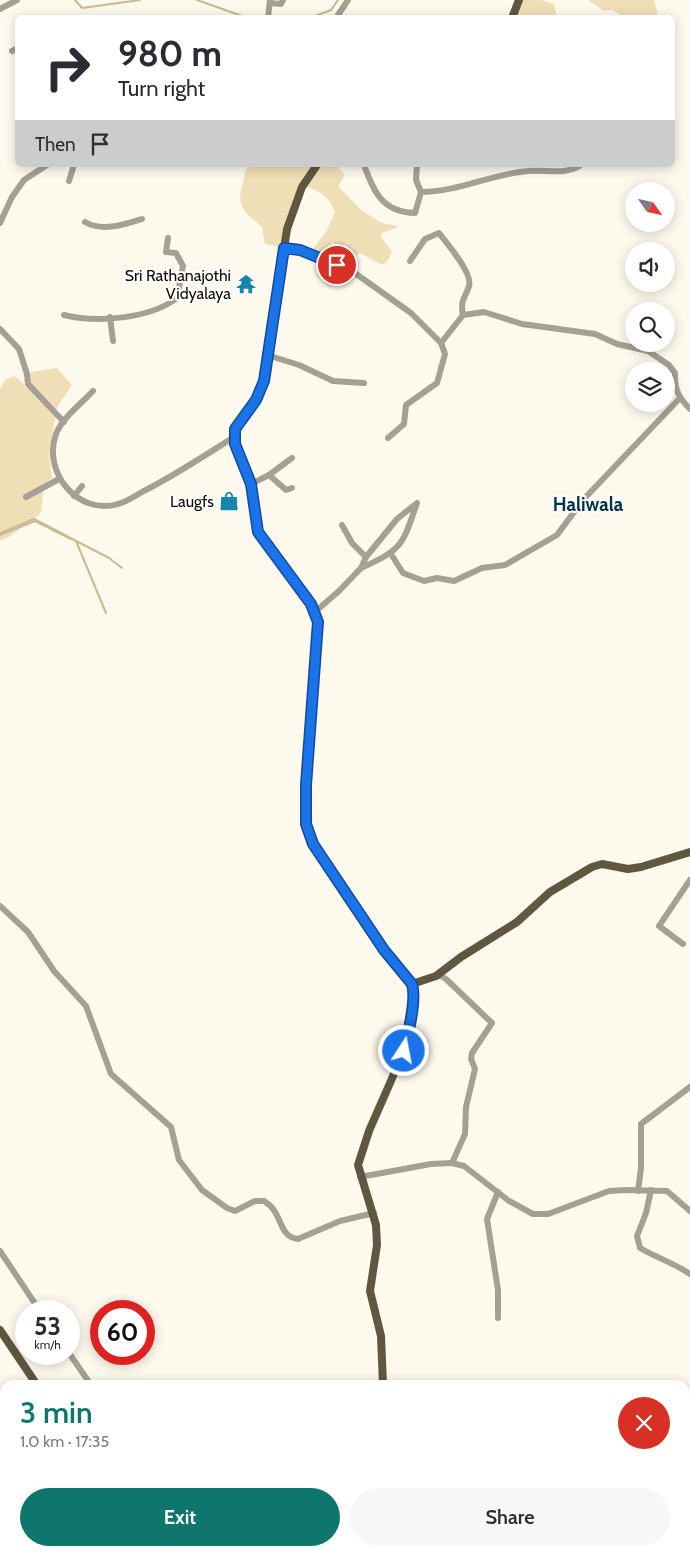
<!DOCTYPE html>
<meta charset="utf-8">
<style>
:root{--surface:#fff;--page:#f7f7f7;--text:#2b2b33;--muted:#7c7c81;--accent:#0f766e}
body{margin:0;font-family:Cabin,sans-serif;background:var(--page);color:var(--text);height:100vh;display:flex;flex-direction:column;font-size:19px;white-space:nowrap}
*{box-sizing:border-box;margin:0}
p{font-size:16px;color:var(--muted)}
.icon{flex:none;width:28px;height:28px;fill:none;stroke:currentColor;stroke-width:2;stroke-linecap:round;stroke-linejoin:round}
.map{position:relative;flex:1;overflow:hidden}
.side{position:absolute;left:0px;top:1380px;width:690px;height:176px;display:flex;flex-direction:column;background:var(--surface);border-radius:15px 15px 0 0;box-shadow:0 2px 12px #0003}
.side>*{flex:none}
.banner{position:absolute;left:15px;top:15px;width:660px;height:152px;border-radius:8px;box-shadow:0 2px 12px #0003;background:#fff;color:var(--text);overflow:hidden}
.needle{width:32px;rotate:124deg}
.controls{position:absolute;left:625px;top:182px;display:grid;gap:10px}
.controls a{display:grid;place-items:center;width:50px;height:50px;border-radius:50%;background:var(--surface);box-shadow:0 2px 12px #0003;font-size:25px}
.speed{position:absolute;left:15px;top:1300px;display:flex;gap:10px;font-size:25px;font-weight:700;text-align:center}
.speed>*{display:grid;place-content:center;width:65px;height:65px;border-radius:50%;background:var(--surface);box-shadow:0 2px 12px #0003;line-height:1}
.speed small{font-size:12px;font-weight:400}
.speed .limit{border:8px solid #d22;background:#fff;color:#111}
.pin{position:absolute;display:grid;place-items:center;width:42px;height:42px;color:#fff;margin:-21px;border:2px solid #fff;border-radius:50%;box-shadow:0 1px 5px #0007}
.me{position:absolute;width:55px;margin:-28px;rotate:11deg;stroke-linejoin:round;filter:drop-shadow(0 0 4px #0008)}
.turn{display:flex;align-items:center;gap:18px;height:105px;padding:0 20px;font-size:22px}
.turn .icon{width:65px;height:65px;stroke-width:2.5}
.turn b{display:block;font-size:35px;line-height:42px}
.then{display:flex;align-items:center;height:48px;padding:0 20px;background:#0003;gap:10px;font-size:19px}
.round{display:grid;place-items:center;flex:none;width:52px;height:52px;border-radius:26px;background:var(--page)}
.headline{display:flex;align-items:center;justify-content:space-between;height:85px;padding:0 20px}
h1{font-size:30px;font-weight:600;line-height:38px;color:var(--accent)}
.button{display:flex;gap:10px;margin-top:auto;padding:10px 20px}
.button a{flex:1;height:58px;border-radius:30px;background:var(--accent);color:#fff;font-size:20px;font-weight:600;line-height:58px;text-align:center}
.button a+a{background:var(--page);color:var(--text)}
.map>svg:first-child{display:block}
.green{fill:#efdfb7}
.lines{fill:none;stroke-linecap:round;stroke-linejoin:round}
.stream{stroke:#c9b991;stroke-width:2}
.minor{stroke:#a5a093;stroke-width:6}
.major{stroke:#605741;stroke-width:8}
.route-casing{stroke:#114b97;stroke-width:12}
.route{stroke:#1a73e8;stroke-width:9}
.labels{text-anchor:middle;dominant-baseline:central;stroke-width:4;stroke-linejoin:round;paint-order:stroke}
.poi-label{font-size:16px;fill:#0f0b03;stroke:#fff;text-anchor:end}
.quarter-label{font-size:19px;font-weight:bold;fill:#003245;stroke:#fff}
</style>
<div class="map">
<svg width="690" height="1556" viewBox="0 0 690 1556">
<rect width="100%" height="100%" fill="#fef9ed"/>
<g class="green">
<path d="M519,0H541L554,4L557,17C543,17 528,13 515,17Z"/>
<path d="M588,0H654L658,17H624L612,10L604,11Z"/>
<path d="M252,165H336L345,175L338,186L360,209L380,222L399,227L382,233L381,237L392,252L387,262L382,265L360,253L355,257L332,242L322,258L309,254L326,232L335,212C330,198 319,188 302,187L284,248L265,244L262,227L245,212L241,203L240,195L246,169Z"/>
<path d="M57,368L72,385L57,407L49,454L52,478L44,484L41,513L9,537L0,541V389L5,380L14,376L23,383L26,388L31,372Z"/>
</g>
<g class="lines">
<g class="stream">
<path d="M75,0L82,8L140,0"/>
<path d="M197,0L248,18"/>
<path d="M310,18L331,10L338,0"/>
<path d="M0,533L34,519L109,558L122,568"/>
<path d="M0,535L35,521L71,539"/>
<path d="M76,541L106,613"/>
</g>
<g class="minor">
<path d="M270,3L281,4L283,0"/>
<path d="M0,9L17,0"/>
<path d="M268,18L270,0"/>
<path d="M336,18L348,0"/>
<path d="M12,51L18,48"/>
<path d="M364,165C374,192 382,212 415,213L421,192C458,192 491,174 528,171C546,169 564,176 581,165"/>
<path d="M417,165L416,180L421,192"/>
<path d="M69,181L74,165"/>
<path d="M85,222C102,232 123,225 142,219"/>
<path d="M0,223L12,197L24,180L47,165"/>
<path d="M284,248L300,250L352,271L411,313L441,343L445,354L437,383L406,405L404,424L388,438"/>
<path d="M410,261L425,239L439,233C447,244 473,273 469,286C465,299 460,299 463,315"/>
<path d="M64,315C96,323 150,319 177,298L183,266L176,253L166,252L168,238"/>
<path d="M110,317L113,341"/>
<path d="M0,329L19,349L27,374L28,384L64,422"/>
<path d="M441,343L463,315L484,312L522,324L595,334L617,344L648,351L669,365L675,373C674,389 679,398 690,409"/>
<path d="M267,355L299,365L333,381L364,383"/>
<path d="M93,391C81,404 62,418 56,434C42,472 78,516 118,504C126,502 135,496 142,492C174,476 204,456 234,437"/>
<path d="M269,475L292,458"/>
<path d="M251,484L269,475L286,490L292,488"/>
<path d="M74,496L82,486"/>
<path d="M26,497L59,479"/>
<path d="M342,525L352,543L366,557"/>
<path d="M391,554L403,573L424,581L437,578L454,581L482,568L505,565L557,535L583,500L680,398"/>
<path d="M315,612L340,590L361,568L366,557L397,519L417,503C402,546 403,549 361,568"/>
<path d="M0,906L28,932L54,971L86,1006L111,1074L171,1127L179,1160L202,1190L227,1208L235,1211L255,1201H264C267,1203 271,1206 273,1209C282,1220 281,1237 298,1239L340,1221L374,1213"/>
<path d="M683,944L659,926L690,880"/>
<path d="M436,976H441L446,979L492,1023L472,1053L471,1059L475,1069L466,1107L465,1134L452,1163"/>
<path d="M360,1177L431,1164L452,1163L464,1166L509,1201L533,1214H548L609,1191L626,1190L667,1191L690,1211"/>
<path d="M651,1190L646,1213L637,1236L640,1248C657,1258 674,1263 690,1274"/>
<path d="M638,1191L641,1168V1124L690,1087"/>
<path d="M0,1251L40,1311"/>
<path d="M498,1318V1290L487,1219L498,1192"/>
<path d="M69,1353L91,1385"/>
<path d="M220,1551L224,1556"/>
<path d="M537,1556V1551"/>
</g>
<g class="major">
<path d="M512,18L519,0"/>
<path d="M317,165L302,187L287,229L264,381L255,400L235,429V444L251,484L258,532L311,604L318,622L306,785V824L313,844L385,950L408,977L414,990L404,1051L369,1131L358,1165L376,1225L377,1245L370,1291L381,1336L383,1385"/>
<path d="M412,984L436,976L461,957L517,922L550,892L592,867L602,864L628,869L641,867L690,852"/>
<path d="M0,1330L37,1385"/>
<path d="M147,1551L150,1556"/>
<path d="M368,1556V1551"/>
</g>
</g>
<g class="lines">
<defs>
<path id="route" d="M337,265L300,250L284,248L264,381L256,400L235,429V444L251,484L258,532L311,604L318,622L306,785V824L313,844L384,950L412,984C417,1000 408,1034 404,1051"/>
</defs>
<use href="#route" class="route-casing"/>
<use href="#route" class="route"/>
</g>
<defs>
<symbol id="temple-bare" viewBox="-9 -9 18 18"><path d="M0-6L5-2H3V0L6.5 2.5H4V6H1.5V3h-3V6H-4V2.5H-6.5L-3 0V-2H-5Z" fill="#1786ad" stroke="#fff" stroke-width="2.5" paint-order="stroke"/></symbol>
<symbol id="shop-bare" viewBox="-9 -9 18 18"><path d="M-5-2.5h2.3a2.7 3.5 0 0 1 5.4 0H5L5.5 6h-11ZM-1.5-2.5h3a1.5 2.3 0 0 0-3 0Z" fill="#1786ad" stroke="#fff" stroke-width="2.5" paint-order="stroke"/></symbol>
</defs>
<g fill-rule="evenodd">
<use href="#temple-bare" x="232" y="270" width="28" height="28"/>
<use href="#shop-bare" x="215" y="487" width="28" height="28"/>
</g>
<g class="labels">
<g class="poi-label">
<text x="231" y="275">Sri Rathanajothi<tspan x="231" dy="18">Vidyalaya</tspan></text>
<text x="214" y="501">Laugfs</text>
</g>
<g class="quarter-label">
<text x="588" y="504">Haliwala</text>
</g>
</g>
</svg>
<div class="controls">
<a><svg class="needle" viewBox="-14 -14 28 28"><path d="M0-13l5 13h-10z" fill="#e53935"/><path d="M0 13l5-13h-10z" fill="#7c7c81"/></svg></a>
<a><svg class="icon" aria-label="sound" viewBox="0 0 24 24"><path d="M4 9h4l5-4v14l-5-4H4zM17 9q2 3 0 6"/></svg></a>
<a><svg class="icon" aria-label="search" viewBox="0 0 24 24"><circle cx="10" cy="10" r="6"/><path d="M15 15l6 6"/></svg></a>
<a><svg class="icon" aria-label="layers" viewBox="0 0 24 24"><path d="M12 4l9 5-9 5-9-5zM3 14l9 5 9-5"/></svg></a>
</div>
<div class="speed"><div>53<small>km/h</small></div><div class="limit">60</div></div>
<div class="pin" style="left:337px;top:265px;background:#d93025"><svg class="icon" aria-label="arrive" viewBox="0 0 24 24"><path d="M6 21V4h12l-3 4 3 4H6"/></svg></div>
<svg class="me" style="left:404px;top:1051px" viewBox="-20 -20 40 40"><circle r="17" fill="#1a73e8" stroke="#fff" stroke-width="3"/><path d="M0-11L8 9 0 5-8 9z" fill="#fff"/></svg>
<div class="banner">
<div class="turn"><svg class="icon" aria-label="right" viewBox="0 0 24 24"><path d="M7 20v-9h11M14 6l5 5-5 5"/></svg><div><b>980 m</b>Turn right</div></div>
<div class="then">Then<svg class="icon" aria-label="arrive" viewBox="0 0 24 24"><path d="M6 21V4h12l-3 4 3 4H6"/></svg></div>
</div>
<section class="side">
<div class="headline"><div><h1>3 min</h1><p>1.0 km · 17:35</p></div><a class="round" style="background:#d93025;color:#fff"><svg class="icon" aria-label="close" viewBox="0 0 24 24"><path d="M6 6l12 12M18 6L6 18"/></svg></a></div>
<div class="button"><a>Exit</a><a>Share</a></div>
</section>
</div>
